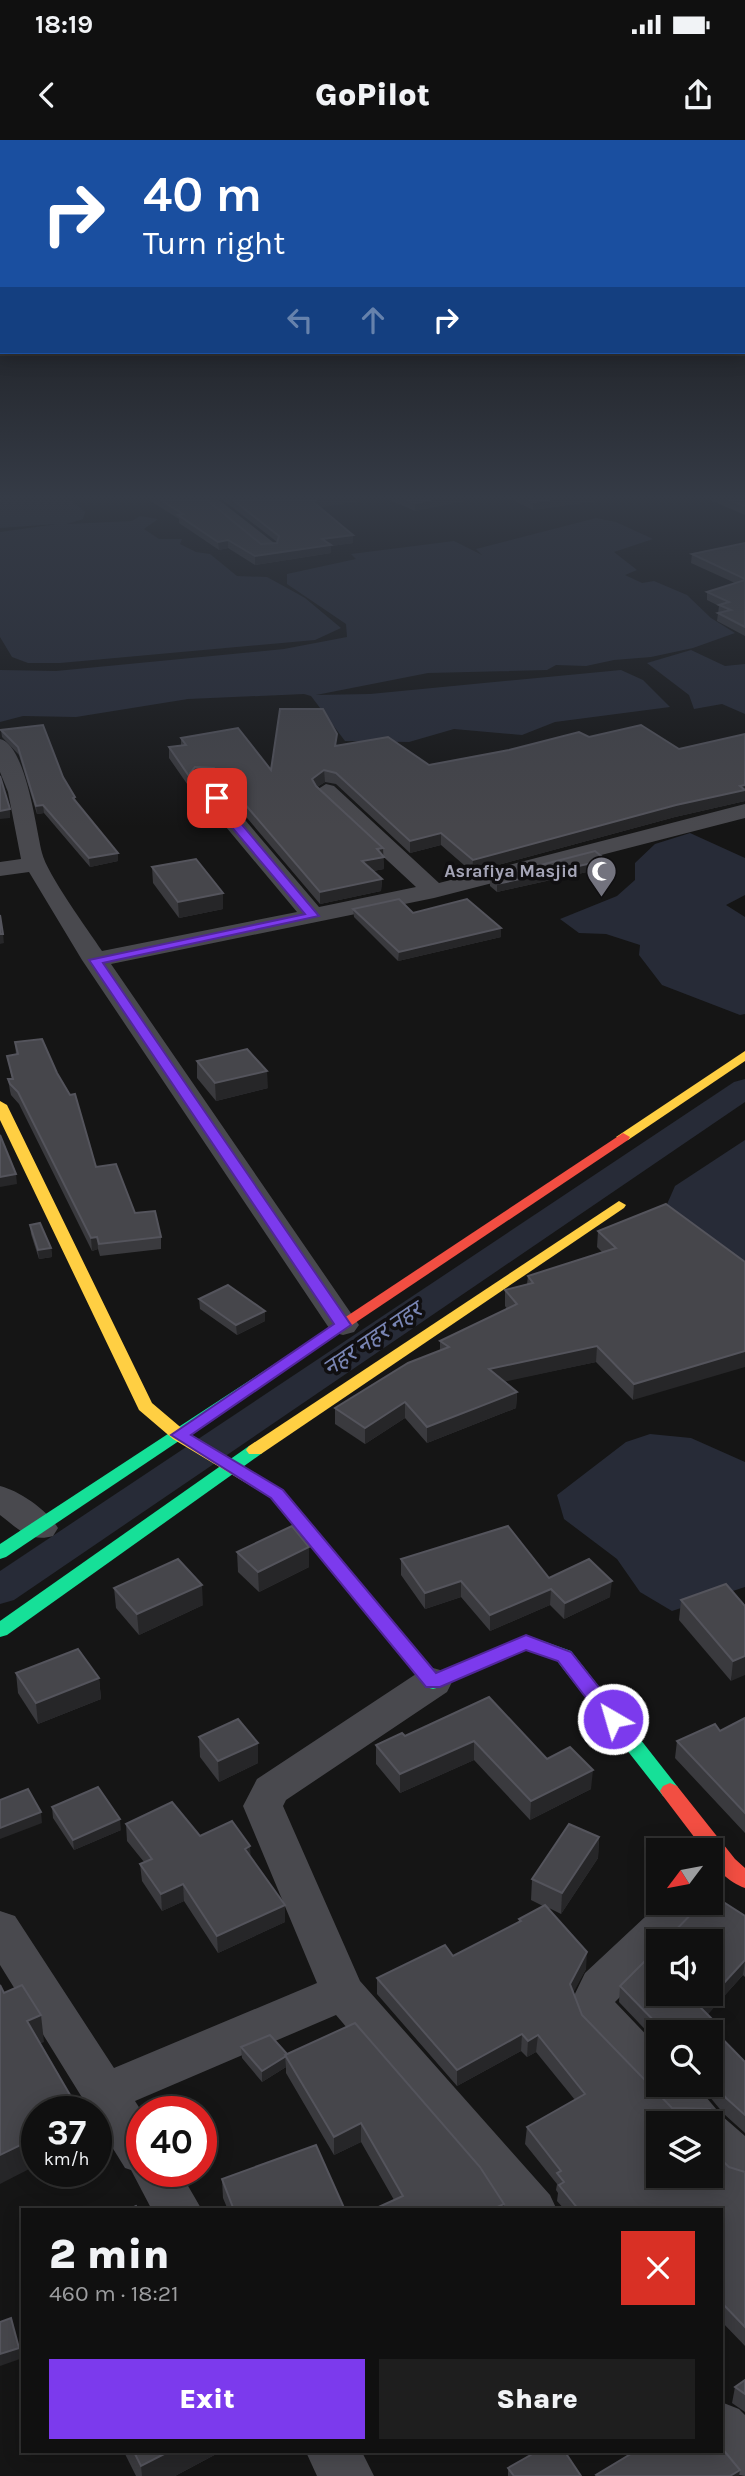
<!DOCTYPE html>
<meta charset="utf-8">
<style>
:root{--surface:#101010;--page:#1e1e1e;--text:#f1f3f6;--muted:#9c9d9f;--line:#303030;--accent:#7c3aed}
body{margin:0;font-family:Karla,"Noto Sans Devanagari",sans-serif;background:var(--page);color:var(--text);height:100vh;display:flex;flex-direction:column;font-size:26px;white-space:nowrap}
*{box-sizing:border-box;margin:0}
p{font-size:23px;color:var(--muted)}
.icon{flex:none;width:38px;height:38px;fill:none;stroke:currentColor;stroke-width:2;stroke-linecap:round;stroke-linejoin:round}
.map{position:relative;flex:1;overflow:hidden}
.details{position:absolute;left:21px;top:2068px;width:702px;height:245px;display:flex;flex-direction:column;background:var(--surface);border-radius:0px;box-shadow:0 4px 18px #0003,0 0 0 2px var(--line)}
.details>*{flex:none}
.guide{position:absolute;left:0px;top:0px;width:746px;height:214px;box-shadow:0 4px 18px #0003,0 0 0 2px var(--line);background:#1a4fa0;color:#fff;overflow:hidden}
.needle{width:46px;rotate:238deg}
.fabs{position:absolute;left:646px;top:1698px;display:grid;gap:14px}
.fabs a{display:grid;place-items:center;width:77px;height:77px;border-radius:0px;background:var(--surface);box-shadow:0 4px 18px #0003,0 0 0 2px var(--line);font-size:35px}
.speed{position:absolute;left:21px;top:1956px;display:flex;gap:14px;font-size:35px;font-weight:700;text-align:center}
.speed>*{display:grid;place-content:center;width:91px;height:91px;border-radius:50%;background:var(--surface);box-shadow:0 4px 18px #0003,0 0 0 2px var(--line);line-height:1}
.speed small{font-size:18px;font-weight:400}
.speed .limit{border:10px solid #d22;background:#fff;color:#111}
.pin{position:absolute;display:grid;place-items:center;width:60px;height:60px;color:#fff;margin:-30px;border-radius:14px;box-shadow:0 4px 10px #0006}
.me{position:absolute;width:77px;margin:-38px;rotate:322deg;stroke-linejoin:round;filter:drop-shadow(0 0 5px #0008)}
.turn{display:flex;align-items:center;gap:24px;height:147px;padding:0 28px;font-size:32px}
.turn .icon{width:91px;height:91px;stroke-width:2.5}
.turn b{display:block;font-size:49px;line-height:60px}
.lanes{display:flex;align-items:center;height:66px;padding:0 28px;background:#0003;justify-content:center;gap:35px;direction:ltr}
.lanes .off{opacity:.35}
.round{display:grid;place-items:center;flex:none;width:74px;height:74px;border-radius:0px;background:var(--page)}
.overview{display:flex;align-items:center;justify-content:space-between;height:119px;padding:0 28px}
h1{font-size:42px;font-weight:800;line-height:52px}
.button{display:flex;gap:14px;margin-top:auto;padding:14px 28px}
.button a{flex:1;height:80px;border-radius:0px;background:var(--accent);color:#fff;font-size:28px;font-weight:800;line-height:80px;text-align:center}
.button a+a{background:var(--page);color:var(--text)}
.status{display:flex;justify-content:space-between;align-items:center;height:49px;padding:0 35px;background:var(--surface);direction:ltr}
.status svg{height:19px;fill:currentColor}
header{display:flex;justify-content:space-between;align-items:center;height:91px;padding:0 28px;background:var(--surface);font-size:32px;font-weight:800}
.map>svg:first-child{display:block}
.water{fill:#272b37}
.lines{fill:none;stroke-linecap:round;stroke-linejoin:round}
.canal{fill:#272b37;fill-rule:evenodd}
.street{fill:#49494e;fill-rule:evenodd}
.fast{fill:#16e098;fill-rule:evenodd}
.slow{fill:#ffcf43;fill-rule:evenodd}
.jam{fill:#f24e42;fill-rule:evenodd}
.wall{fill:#3a3a3e}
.shaded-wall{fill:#262628}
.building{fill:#46464b;stroke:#54545c;stroke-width:2}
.route{fill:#7c3aed;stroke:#51269a;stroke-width:2}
.labels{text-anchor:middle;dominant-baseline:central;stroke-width:7;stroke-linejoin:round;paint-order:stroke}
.far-poi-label{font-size:18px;font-weight:bold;fill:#a5a5b7;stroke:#100f11;text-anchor:end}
.water-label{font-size:23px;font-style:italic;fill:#7985b4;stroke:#100f11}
</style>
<div class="status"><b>18:19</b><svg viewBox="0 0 49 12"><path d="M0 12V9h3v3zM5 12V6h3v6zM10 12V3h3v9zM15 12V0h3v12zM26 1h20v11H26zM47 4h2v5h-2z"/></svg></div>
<header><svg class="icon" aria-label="back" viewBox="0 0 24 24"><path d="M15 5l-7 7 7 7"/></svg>GoPilot<svg class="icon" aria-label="share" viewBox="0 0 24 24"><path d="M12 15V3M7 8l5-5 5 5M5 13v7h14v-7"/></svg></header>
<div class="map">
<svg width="745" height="2336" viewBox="0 0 745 2336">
<rect width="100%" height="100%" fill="#151515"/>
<g class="water">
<path d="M0,360H70L85,372L83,379L67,384L132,381L140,376L158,379L144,389L159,399H182L180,404L196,412L210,414L237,436L267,437L289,449L305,458L341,488L315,500L60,523H28L12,517L0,497V392L57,384L0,388Z"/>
<path d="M596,378L616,382L653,399L614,412L637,430L625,435L642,443L654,441L687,455L711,478L735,493L693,508L651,517L614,520L586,526L556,525L547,530L428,533L316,555L370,554L621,530L643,540L670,567L555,582L522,595L454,589L409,602L345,601L311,556L304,554L188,559L76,577L23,576L0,582V530L56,531L284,509L347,497L346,484L287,444V434L356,419L351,414L454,401L482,415L476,409Z"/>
<path d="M691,510L725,526L745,524V574L722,564L694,569L689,555L647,523Z"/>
<path d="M690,693L745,718V755L726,765L745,777V874L740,875L662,845L639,815L640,805L606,794L579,793L560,779L617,756L635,740V723L655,704Z"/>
<path d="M745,1000V1131L664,1071L675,1046Z"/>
<path d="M650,1294L691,1298L745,1322V1447L672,1471L640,1452L617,1419L564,1379L557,1355L626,1302Z"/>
</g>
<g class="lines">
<path class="canal" d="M745,939V962L14,1460L0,1464V1431L734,942Z"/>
<g class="street">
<path d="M201,360H219L278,406L275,410H263Z"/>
<path d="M0,599C26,605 36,689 42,713C47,734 88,790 102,811L297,772L196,651L193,646L196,641H212L319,767L416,747L318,656L315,651L326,644L334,646L439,743L745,664V678L434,758L111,824L359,1185L354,1192L343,1195L332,1192L327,1185L82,820L29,732L0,736V722L21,719L8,652L0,632Z"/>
<path d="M0,1346C20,1351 47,1370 58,1388L53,1396C30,1403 17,1388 0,1375Z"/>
<path d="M433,1528L447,1532L452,1542L447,1552L286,1660L283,1666L360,1841L550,2055L557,2070H503L336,1875L135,1961L142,1972V2032H180L202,2070H152L131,2030L125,2028L96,1981V1972H91L0,1825V1771L15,1776L114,1928L317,1843L243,1666L257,1639L419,1532Z"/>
<path d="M661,1762H710L704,1774L676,1801H658V1819L615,1862L658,1907V1944H695L722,1976L745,1996V2048L728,2042L710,2024V1983H672L583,1890L571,1862L585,1833Z"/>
<path d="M721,2262L739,2269L745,2275V2336L726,2333L708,2312H721Z"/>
<path d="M306,2312H362L374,2336H317Z"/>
</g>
<g class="fast">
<path d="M334,1185L340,1187L342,1190L340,1193L6,1417L0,1419V1404Z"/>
<path d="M255,1305L264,1310L261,1314L7,1495L0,1497V1481L249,1306Z"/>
<path d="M290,1364L296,1366L436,1533L526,1495L571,1511L677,1646L680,1651L677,1656L670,1659L663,1656L557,1521L527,1509L440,1547L433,1549L426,1547L284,1374L281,1370L284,1366Z"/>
</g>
<g class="slow">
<path d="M745,911V921L628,1000L623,1001L616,997Z"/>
<path d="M0,961L7,965L152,1263L185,1291L283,1350L299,1370L296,1374H284L271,1358L173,1299L139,1270L0,980Z"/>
<path d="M619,1061L626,1065L624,1068L261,1314H249L246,1310L249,1306Z"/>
</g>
<g class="jam">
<path d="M623,993L630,997L628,1000L340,1193H328L326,1190Z"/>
<path d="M670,1643L677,1646L735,1719L745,1728V1748C730,1743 710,1726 710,1710H704L663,1656L660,1651L663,1646Z"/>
</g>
</g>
<g class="wall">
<path d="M149,360H207L261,404L277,403V402L223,360H365L320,367L353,403L331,406V413L255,425L228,408L219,410L179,383V379Z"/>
<path d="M390,360H468L415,371Z"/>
<path d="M513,360H603L533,370Z"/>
<path d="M710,360H745V375Z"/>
<path d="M745,403V496L717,481L719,466L707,460V452L735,443L691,423L692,414Z"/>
<path d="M1,590L63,637L76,661L118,721L90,727L44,673L37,674L19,615L2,597Z"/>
<path d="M589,597L745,661L675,677L472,732L441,705L410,713L336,644L325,642L317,647L383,716L384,729L373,731L382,739L381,751L320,764L214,639L196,638L191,644L192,651L169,618V607L181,605V598L271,630L337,606L429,625Z"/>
<path d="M152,727L223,769L179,778L153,743Z"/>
<path d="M605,728L497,752L490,746V738Z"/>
<path d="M353,769L413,773L501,788V797L398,821L354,777Z"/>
<path d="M15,902L96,1027L135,1073L161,1097V1109L100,1116L98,1109L92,1111L19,964L11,955L10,951L8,939H12L7,916L16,915Z"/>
<path d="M197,921L268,948L216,961L197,938Z"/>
<path d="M666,1064L633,1260L596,1222L505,1241L517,1252L516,1268L427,1303L405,1278L365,1304L335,1284V1268L440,1211V1201L507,1169L505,1166V1150L527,1144L528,1136L602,1112L597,1107L598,1091Z"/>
<path d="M30,1085L51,1108L52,1117L39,1119L31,1094Z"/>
<path d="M199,1159L265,1181L237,1195L200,1169Z"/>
<path d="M237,1412L309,1427L259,1452L238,1432Z"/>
<path d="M401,1419L549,1438L610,1457L564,1479L550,1465L490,1491L461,1457L425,1469L401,1435Z"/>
<path d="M114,1448L203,1465L139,1495L116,1468Z"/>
<path d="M681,1460L745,1466L731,1541L679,1480Z"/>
<path d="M16,1533L99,1538L101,1559L38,1584L18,1553Z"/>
<path d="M489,1557L547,1619L591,1649L530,1680L474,1620L400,1653L376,1624V1605L405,1596Z"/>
<path d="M745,1578V1693L675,1618L677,1601L720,1591Z"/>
<path d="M199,1597L258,1623L219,1642L200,1617Z"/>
<path d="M52,1667L121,1690L74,1710L53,1678Z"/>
<path d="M126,1684L200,1696L285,1765V1782L218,1813L184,1761L162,1771L142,1741L140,1724L144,1722L127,1701Z"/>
<path d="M599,1697L598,1718L561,1774L549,1768L586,1829L573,1852L582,1875L658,1983L729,2027L745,2032V2206L721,2181V2070H565L557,2061L558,2053L556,2050L557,2044L525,2004L527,1987L575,1960L536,1912L527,1917L521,1911L457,1946L377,1854V1838L453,1816L519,1782V1779L543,1766L531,1760L532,1739Z"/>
<path d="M745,1776V1837L743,1835L707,1875L710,1886L745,1922V1993L724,1974L699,1944H710V1892H658V1903L619,1862L620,1846Z"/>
<path d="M241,1907L287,1914L503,2070L394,2060L361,2002L334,2015L286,1933V1927L262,1942L242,1918Z"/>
<path d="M222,2039L345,2070H228L223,2058Z"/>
<path d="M745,2240V2272L732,2263L735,2247Z"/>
<path d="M124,2312H220L175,2336H136Z"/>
<path d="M508,2328L581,2336H508Z"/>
</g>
<g class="shaded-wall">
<path d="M317,360H365L312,369V361Z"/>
<path d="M431,360H468L415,371V363Z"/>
<path d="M550,360H603L533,370V362Z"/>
<path d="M353,395V403L331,406V413L255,425V416L322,399Z"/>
<path d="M228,400V408L219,410L218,402Z"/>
<path d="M195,627L196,638L191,644L190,633Z"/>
<path d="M324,630L325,642L312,650V639Z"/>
<path d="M745,645V661L675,677L472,732L473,720Z"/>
<path d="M43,665L44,673L37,674L36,666Z"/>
<path d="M10,669V678L0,679V671Z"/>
<path d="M441,693V705L410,713V701Z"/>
<path d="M383,708L384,729L362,733V721L377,709Z"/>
<path d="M118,713V721L90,727L89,718Z"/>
<path d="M606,720L605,728L497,752V744Z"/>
<path d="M382,739L381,751L320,764V752Z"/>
<path d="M223,753V769L179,778L178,762Z"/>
<path d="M501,788V797L398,821L399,812Z"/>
<path d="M0,794H3L4,803L0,804Z"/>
<path d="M267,931L268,948L216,961L215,943Z"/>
<path d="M16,1034L17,1044L0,1047V1037Z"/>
<path d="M97,1097L98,1109L92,1111L91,1098Z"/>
<path d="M51,1108L52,1117L39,1119L38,1110Z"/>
<path d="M265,1171V1181L237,1195L236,1185Z"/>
<path d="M597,1206L596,1222L489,1245V1229Z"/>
<path d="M745,1211V1227L633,1260L634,1244Z"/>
<path d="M517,1252L516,1268L427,1303V1287Z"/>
<path d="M405,1262V1278L365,1304V1288Z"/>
<path d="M309,1407V1427L259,1452L258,1432Z"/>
<path d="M461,1441V1457L425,1469V1453Z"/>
<path d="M612,1441L610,1457L564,1479L565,1463Z"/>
<path d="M202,1445L203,1465L139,1495L137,1474Z"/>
<path d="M551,1449L550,1465L490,1491V1475Z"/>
<path d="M745,1516V1535L731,1541L733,1521Z"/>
<path d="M99,1538L101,1559L38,1584L36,1563Z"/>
<path d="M474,1601V1620L400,1653V1634Z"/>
<path d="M258,1603V1623L219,1642L218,1621Z"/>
<path d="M593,1630L591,1649L530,1680L531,1661Z"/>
<path d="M41,1672L42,1683L0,1699V1688Z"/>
<path d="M120,1679L121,1690L74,1710L73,1700Z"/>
<path d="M599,1697L598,1718L561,1774L562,1753Z"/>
<path d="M250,1706L251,1723L245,1709Z"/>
<path d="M183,1744L184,1761L162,1771L161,1754Z"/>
<path d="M285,1765V1782L218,1813L217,1796Z"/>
<path d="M587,1812L586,1829L569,1861L570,1844Z"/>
<path d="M745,1820L743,1835L699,1884L701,1868Z"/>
<path d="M41,1875L44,1902L30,1908L27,1881Z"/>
<path d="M522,1894L521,1911L457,1946V1930Z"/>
<path d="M538,1895L536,1912L527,1917L528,1901Z"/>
<path d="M285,1916L286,1927L262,1942V1931Z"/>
<path d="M361,1983V2002L334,2015V1997Z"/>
<path d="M37,1997V2025L0,2044V2015Z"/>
<path d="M504,2064L503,2070H491Z"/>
<path d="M19,2208L20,2219L0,2226V2214Z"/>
<path d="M168,2312H220L175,2336H142L141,2326Z"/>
<path d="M740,2330L739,2336H730Z"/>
</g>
<g class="building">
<path d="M161,360H207L261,404L277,403L279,396L233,360H317L312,361L353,395L322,399L331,405L255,416L228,400L218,402L178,375L183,374Z"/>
<path d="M407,360H431L415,363Z"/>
<path d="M528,360H550L533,362Z"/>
<path d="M729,360H745V366Z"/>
<path d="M745,403V439L692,414Z"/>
<path d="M745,440V487L718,473L731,470L719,465L729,462L707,452Z"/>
<path d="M280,569H323L337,594L335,606L388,597L429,625L509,610L579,592L589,597L641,585L679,609L745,594V645L740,646L745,650L676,665L473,720L441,693L410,701L336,633L324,630L312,639L316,646L383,708L377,709L384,717L362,721L382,739L320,752L214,628L195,627L190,633L191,639L169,607L186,605L181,598L238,588L271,630Z"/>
<path d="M43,585L63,637L75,657L73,658L118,713L89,718L43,665L36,666L18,607L1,590Z"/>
<path d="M0,636L10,669L0,671Z"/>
<path d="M595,711L606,720L497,744L490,738Z"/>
<path d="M196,719L223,753L178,762L152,727Z"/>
<path d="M399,759L413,773L467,759L501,788L399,812L353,769Z"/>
<path d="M0,775L3,794H0Z"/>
<path d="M42,899L57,933L70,955L75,954L96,1027L116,1024L135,1073L155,1071L161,1097L99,1104L97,1097L91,1098L18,952L10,944L8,939H13L7,916L18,914L15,902Z"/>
<path d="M247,909L267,931L215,943L197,921Z"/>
<path d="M0,995L16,1034L0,1037Z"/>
<path d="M666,1064L745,1122V1211L634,1244L597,1206L489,1229L517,1252L427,1287L405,1262L365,1288L335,1268L408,1223L449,1207L440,1201L517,1164L505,1150L533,1143L528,1136L616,1108L598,1091Z"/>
<path d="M40,1083L51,1108L38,1110L30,1085Z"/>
<path d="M228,1145L265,1171L236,1185L199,1159Z"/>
<path d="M292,1386L309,1407L258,1432L237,1412Z"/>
<path d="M508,1386L549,1438L589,1419L612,1441L565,1463L551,1449L490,1475L461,1441L425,1453L401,1419Z"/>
<path d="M178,1419L202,1445L137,1474L114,1448Z"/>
<path d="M726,1444L745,1466V1516L733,1521L681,1460Z"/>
<path d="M78,1509L99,1538L36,1563L16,1533Z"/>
<path d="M489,1557L547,1619L570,1607L593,1630L531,1661L474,1601L400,1634L376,1605L402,1593L405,1596Z"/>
<path d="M745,1578V1673L677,1601L715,1584L720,1591Z"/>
<path d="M238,1579L258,1603L218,1621L199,1597Z"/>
<path d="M98,1647L120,1679L73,1700L52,1667Z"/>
<path d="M28,1649L41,1672L0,1688V1660Z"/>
<path d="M172,1662L200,1696L232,1681L250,1706L245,1709L285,1765L217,1796L183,1744L161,1754L140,1724L152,1719L126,1684Z"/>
<path d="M569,1684L599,1697L562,1753L532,1739Z"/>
<path d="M711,1754L745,1776V1820L701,1868L711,1878L706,1882L745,1922V1975L726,1958L710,1940V1892H662V1889L620,1846L658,1808V1853H710V1801H665L703,1762H710Z"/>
<path d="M545,1765L587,1812L570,1844L582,1875L672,1968L710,1969V1983H658V2035H710V2009L729,2027L745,2032V2187L721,2162V2070H579L559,2045L564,2042L557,2033L561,2031L527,1987L585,1954L538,1895L528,1901L522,1894L457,1930L377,1838L445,1805L453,1816L521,1781L519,1779Z"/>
<path d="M0,1845L4,1853L22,1845L41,1875L27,1881L80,1972H37V1997L0,2015Z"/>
<path d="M355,1883L480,2027L504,2064L491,2070H372L403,2056L361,1983L334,1997L285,1915Z"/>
<path d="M270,1895L287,1914L285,1915L286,1916L262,1931L241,1907Z"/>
<path d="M316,2005L345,2070H234L222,2039Z"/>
<path d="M136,2066L138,2070H127Z"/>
<path d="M11,2178L19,2208L0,2214V2182Z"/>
<path d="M745,2240V2254L735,2247Z"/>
<path d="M721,2307L740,2330L730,2336H597L596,2335L634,2312H721Z"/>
<path d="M134,2312H168L141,2326Z"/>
<path d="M536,2312H565L581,2336H514L508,2328Z"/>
</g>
<linearGradient id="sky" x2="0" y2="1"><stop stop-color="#0c0c0c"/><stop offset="0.52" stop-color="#353b46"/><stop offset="1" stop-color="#353b46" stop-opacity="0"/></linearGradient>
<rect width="745" height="687" fill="url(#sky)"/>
<path class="route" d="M217,655L319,776L103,823L351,1185L191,1295L283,1350L436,1533L526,1495L571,1512L620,1574L623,1579L620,1584H606L558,1521L526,1510L440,1547H426L271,1358L171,1295L334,1184L89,820L305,774L219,672L211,658Z"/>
<defs>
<symbol id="mosque-pin" viewBox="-11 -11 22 30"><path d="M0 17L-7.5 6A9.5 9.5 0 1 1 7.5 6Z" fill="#73737e" stroke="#100f11"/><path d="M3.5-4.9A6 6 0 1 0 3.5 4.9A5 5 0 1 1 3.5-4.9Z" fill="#fff"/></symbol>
</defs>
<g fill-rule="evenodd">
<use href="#mosque-pin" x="584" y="714" width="35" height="47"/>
</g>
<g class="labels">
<g class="far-poi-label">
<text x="578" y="731">Asrafiya Masjid</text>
</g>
<g class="water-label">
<text transform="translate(372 1199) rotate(-34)">नहर नहर नहर</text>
</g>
</g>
</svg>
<div class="fabs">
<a><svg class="needle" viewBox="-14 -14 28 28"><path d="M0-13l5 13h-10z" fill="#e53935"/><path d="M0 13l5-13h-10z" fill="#9c9d9f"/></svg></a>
<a><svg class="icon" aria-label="sound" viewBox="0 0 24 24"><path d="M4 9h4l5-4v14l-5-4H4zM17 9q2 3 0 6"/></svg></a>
<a><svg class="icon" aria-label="search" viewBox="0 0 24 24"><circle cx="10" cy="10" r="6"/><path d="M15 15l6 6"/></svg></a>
<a><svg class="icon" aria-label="layers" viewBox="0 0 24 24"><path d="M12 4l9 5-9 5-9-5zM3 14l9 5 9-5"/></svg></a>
</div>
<div class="speed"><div>37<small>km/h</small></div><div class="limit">40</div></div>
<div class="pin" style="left:217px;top:658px;background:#d93025"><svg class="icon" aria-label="arrive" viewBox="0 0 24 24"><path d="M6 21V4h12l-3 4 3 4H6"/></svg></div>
<svg class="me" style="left:613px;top:1579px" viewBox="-20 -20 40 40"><circle r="17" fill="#7c3aed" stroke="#fff" stroke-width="3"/><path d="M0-11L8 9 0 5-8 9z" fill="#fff"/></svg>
<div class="guide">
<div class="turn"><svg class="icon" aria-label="right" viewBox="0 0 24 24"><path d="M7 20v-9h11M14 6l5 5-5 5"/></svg><div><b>40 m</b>Turn right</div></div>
<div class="lanes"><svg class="icon off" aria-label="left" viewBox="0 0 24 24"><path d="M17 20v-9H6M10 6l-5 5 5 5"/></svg><svg class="icon off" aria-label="ahead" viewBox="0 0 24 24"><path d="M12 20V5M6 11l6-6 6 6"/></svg><svg class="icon" aria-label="right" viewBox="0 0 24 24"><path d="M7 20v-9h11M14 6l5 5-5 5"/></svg></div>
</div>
<section class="details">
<div class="overview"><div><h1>2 min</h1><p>460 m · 18:21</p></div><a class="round" style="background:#d93025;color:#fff"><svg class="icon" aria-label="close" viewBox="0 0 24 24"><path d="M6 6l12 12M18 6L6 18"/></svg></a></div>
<div class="button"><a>Exit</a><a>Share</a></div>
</section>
</div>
